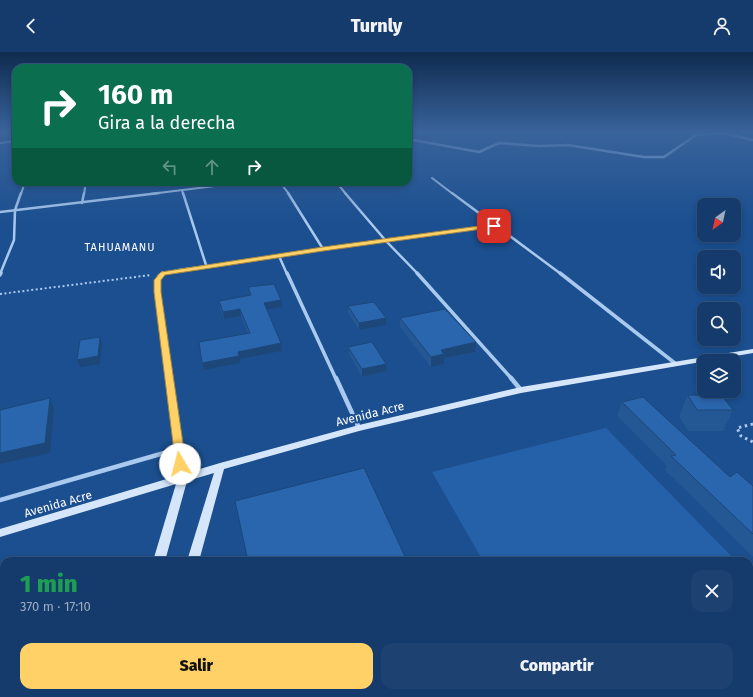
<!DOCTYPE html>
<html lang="es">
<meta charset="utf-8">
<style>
:root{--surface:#143b6b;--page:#1d4271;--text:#f1f3f6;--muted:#9dadc1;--line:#33557e;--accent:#ffd166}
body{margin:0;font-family:"Fira Sans",sans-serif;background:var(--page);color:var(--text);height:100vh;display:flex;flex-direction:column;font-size:15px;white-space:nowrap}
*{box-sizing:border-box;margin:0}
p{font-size:13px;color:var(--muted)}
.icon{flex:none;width:22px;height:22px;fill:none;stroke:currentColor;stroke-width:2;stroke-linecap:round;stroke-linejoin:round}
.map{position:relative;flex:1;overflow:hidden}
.panel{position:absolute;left:0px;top:505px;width:753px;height:140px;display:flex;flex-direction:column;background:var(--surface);border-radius:12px 12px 0 0;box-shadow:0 2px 6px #0003,0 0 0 1px var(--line)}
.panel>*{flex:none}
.banner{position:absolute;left:12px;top:12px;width:400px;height:122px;border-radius:12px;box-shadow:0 2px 6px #0003,0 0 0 1px var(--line);background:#0b6e4f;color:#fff;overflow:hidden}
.needle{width:26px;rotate:213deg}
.fabs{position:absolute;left:697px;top:146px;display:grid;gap:8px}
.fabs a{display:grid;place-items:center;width:44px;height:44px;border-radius:8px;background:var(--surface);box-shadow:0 2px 6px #0003,0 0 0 1px var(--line);font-size:20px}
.pin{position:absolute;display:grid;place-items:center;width:34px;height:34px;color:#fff;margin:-17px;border-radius:8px;box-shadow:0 2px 6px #0006}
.me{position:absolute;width:44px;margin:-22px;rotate:352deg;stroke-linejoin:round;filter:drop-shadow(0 0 3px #0008)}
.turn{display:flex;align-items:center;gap:14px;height:84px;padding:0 20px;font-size:18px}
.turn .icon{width:52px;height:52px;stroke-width:2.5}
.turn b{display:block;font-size:28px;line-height:34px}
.lanes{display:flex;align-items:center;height:38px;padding:0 20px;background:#0003;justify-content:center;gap:20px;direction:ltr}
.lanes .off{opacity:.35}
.round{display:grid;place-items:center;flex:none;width:42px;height:42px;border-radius:12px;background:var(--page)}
.head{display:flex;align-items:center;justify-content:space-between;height:68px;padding:0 20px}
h1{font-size:24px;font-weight:800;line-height:30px;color:#1e9e55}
.button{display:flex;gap:8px;margin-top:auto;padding:8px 20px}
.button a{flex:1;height:46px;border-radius:12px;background:var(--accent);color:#111;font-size:16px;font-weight:800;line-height:46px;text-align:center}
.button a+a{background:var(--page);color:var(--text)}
header{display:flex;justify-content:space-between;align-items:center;height:52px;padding:0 20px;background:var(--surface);font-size:18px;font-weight:800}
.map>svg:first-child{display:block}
.green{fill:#2461a8}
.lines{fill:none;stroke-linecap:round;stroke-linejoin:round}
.stream{stroke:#9cc4f0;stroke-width:2.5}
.path-far1{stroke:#a9c9ee;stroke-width:2;stroke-dasharray:2 2.5;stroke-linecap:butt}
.path{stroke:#a9c9ee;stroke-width:3;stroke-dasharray:2.5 3.5;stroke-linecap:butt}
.service{stroke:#a9c9ee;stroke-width:4.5}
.minor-far3{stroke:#a9c9ee;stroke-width:2}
.minor-far2{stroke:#a9c9ee;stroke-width:2.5}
.minor-far1{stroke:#a9c9ee;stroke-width:3.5}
.minor{stroke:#a9c9ee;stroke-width:4.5}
.secondary{fill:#d6e6fa;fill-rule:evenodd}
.wall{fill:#245895}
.shaded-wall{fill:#1d4779}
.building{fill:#2a66ad;stroke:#1d4779}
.route{fill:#ffd166;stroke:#a68842}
.labels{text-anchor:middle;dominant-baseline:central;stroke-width:4;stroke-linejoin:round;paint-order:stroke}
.far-neighbourhood-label{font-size:11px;letter-spacing:1px;fill:#fff;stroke:#1b4f8f}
.street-label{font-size:12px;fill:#fff;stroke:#1b4f8f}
</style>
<header><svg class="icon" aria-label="back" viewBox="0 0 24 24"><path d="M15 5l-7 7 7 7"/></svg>Turnly<svg class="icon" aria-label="person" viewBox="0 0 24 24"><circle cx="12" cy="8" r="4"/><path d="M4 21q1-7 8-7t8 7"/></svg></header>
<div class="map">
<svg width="753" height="645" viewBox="0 0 753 645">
<rect width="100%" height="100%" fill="#1b4f8f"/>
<g class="green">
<path d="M606,376L736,509H483L432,420Z"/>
<path d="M749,522L753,526V645H562L559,641H749Z"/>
</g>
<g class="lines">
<path class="stream" d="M408,87L479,100L499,91L540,94L568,93L644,105H664L696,83L724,81L753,88"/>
<path class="path-far1" d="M0,242L151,223"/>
<path class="path" d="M753,372L737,376L741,384L753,390"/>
<path class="service" d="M193,641L195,645"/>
<g class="minor-far3">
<path d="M0,91L16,89"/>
<path d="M432,126L453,142"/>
<path d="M270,130L282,133L289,142"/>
<path d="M336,130L346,142"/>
<path d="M182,138L183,142"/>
<path d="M21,142L25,130"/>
<path d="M84,142L86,130"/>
<path d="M150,142L248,130"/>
</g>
<g class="minor-far2">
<path d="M183,141L206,213"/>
<path d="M288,141L323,197L386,189L418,222"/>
<path d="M345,141L386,189L494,174"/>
<path d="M452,141L561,222"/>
<path d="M82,151L84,141"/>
<path d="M0,160L159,141"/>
<path d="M0,222L14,188L15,158L21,141"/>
<path d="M162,222L179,218L279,204"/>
<path d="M287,222L279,204L323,197"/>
</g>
<g class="minor-far1">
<path d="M163,221L159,224L158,240L169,327"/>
<path d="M287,221L336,327"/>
<path d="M417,221L512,327"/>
<path d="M560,221L676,312"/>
<path d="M0,223L1,221"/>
</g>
<g class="minor">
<path d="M169,326L182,427"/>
<path d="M336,326L359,376"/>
<path d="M511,326L521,338"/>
<path d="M0,448L178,397"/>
</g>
<g class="secondary">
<path d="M753,297V301L521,341L359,379L224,417L199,509H187L214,421L187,429L165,509H153L176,432L0,485V477L220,411L359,373L521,335Z"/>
<path d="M107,641H121L119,645H105Z"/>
<path d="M147,641H161L160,645H146Z"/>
</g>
</g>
<g class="wall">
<path d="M248,235L281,248L282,255L267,257L281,291L282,299L240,307V311L204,318L202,311L248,282L241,264L224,267L220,256L219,249L250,244Z"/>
<path d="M348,254L386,273L359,278L348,261Z"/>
<path d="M400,266L476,290L475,300L444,306V312L431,315L400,275Z"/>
<path d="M348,295L386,319L362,325L349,302Z"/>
<path d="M688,343L733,358L723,379H688L679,364Z"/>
<path d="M622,350L730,425L753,434V505L665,418L667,414L617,364Z"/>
</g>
<g class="shaded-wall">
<path d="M281,248L282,255L265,258L264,251Z"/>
<path d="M240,257L241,264L224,267L223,260Z"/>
<path d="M386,266V273L359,278V271Z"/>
<path d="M100,285L102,293L100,312L80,315L77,308Z"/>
<path d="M476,290L475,300L444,306V312L431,315V305L441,298Z"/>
<path d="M281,291L282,299L240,307V311L204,318L202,311L238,300Z"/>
<path d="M386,312V319L362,325V317Z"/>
<path d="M50,346L54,356L50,401L0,412V401Z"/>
<path d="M278,641H322L311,645H277V642Z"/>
</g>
<g class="building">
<path d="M274,232L281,248L264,251L281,291L238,300L239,304L202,311L199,290L250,281L240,257L223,260L219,249L251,243L248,235Z"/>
<path d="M374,250L386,266L359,271L348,254Z"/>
<path d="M445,257L476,290L441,298L444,302L431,305L400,266Z"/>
<path d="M100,285L98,304L77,308L80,288Z"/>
<path d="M372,290L386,312L362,317L348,295Z"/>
<path d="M688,343L722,344L733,358H697Z"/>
<path d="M643,345L730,425L737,420L753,434V482L671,404L676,403L622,350Z"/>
<path d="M50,346L45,391L0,401V358Z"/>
<path d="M364,416L407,509H248L235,449Z"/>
</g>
<linearGradient id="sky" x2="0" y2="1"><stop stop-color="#0f2b4f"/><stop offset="0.47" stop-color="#39639b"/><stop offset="1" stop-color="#39639b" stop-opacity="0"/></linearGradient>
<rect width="753" height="170" fill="url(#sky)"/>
<path class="route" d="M494,172L497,173V175L323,199L165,223L161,228V240L186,412L180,416L176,415L154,240V228L161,220L323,195Z"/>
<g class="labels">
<g class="far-neighbourhood-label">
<text x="120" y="195">TAHUAMANU</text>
</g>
<g class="street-label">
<text transform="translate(370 362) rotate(-14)">Avenida Acre</text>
<text transform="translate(58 452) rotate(-16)">Avenida Acre</text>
</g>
</g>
</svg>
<div class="fabs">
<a><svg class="needle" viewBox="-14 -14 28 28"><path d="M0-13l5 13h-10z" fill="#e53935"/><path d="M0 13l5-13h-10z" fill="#9dadc1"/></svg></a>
<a><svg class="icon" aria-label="sound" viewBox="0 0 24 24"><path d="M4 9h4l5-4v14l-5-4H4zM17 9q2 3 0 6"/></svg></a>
<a><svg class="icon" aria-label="search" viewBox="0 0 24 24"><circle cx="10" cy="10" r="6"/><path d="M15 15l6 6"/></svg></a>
<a><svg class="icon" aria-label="layers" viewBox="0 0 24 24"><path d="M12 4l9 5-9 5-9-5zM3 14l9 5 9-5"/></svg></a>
</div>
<div class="pin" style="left:494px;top:174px;background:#d93025"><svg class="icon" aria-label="arrive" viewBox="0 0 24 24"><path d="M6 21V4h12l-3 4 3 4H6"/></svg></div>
<svg class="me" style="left:180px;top:412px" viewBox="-20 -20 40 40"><circle r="19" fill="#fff"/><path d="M0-13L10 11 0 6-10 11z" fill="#ffd166"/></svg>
<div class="banner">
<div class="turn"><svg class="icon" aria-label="right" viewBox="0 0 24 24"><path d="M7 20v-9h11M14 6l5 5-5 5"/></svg><div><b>160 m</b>Gira a la derecha</div></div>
<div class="lanes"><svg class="icon off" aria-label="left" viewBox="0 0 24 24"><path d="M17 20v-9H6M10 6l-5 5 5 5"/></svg><svg class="icon off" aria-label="ahead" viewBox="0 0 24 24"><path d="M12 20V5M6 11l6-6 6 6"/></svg><svg class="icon" aria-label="right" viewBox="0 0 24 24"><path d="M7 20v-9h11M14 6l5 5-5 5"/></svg></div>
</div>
<section class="panel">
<div class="head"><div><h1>1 min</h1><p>370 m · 17:10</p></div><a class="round"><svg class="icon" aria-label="close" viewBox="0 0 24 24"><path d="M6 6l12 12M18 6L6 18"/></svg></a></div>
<div class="button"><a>Salir</a><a>Compartir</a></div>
</section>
</div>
